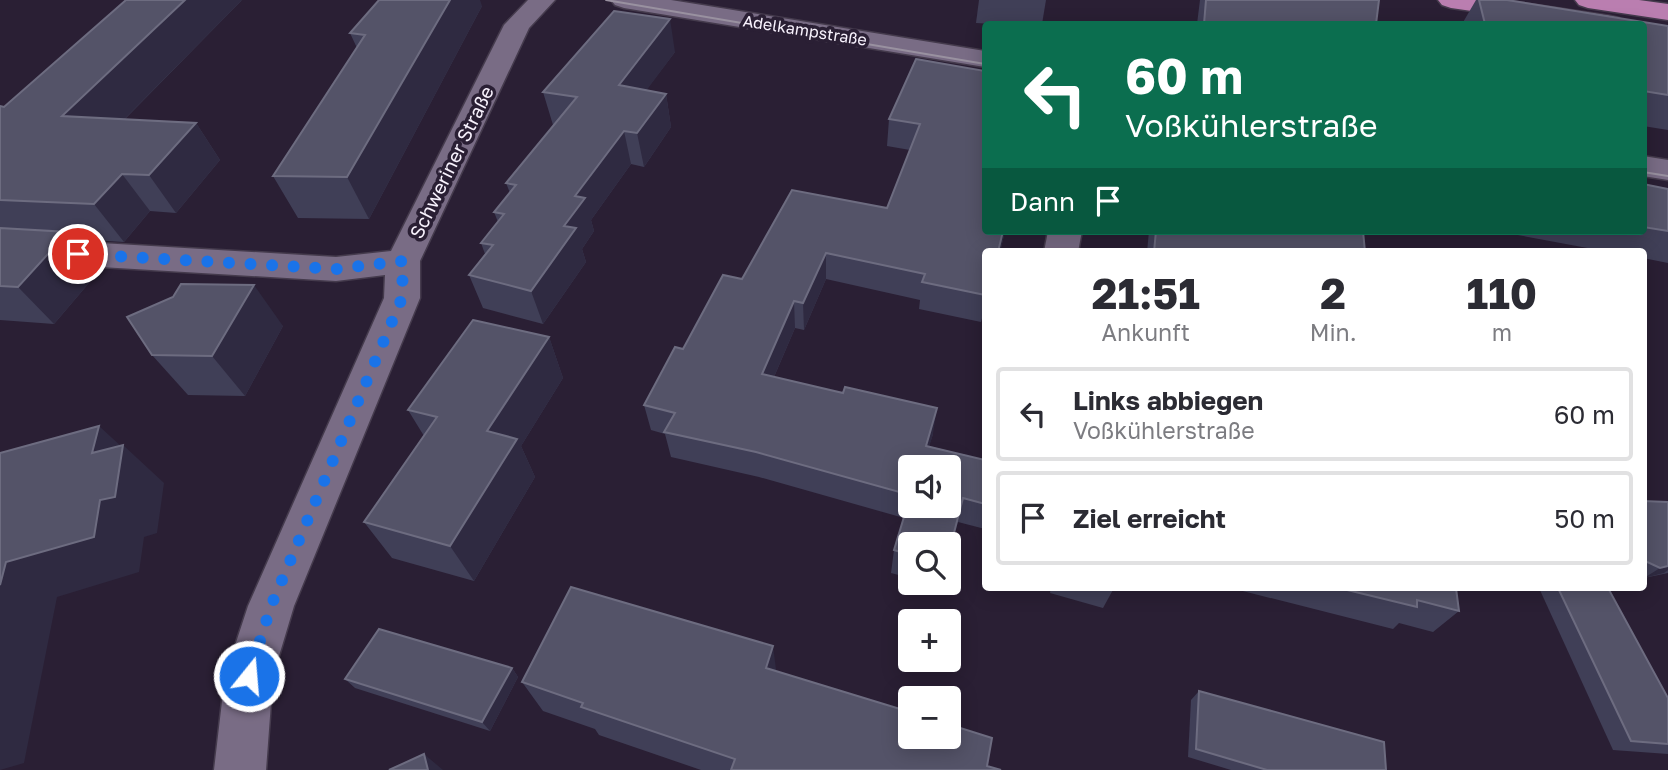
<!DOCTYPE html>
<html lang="de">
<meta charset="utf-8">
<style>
:root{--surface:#fff;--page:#f2f2f3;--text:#2b2b33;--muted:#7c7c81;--line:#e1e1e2}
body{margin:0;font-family:"Golos Text",sans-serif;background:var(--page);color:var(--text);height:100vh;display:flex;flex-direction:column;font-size:26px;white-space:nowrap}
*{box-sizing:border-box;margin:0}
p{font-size:23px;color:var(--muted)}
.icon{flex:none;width:38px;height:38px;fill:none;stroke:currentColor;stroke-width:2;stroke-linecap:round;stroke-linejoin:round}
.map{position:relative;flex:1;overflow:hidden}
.drawer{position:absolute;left:982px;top:248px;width:665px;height:343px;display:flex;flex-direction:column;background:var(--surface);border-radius:7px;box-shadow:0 4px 18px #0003}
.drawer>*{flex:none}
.top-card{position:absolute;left:982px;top:21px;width:665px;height:214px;border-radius:7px;box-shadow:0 4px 18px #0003;background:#0b6e4f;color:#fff;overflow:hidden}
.controls{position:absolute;left:898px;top:455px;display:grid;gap:14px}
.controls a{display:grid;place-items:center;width:63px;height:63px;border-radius:7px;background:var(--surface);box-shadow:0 4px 18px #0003;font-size:35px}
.pin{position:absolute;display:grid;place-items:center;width:60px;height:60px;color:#fff;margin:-30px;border:4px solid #fff;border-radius:50%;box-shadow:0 2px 7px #0007}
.me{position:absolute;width:77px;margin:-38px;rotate:17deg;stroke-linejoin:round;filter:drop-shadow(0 0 5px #0008)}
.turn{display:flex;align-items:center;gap:24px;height:147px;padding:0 28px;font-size:32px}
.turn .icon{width:91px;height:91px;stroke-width:2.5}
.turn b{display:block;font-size:49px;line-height:60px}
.then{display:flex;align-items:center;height:66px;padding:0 28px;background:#0003;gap:14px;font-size:26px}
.eta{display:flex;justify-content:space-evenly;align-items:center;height:119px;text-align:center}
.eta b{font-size:42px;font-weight:700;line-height:49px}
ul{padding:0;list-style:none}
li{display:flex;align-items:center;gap:21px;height:94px;margin:0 14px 10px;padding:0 14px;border:4px solid var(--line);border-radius:7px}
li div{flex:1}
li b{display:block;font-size:26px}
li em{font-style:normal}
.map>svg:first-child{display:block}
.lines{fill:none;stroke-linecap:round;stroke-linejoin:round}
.minor-casing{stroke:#453b4d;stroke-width:3}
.highway-casing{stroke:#453b4d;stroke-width:3}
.minor{fill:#796c85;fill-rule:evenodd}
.highway{fill:#ba7eb0;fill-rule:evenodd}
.tram{stroke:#9991a0;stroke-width:2}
.wall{fill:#403f57}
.shaded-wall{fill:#2f2a41}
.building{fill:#545368;stroke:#6d6c80;stroke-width:2}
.route{stroke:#1a73e8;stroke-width:12;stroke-dasharray:0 21.6}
.labels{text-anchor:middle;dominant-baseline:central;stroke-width:7;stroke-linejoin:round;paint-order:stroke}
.far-street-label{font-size:16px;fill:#f8f2fd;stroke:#2a1f34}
.street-label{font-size:19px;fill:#f8f2fd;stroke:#2a1f34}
</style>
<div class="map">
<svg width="1668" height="770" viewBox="0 0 1668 770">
<rect width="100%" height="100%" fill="#2a1f34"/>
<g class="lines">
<defs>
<g id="minor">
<path d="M528,0H555L529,28L420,261V298L294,606L273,676L266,770H214L225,676L248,606L384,298L385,275L336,281L0,261V237L336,257L391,251L504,25Z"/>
<path d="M611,0H671L985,51V67L624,8L615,5Z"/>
<path d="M1643,156L1668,160V180L1643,176Z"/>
<path d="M1048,231H1082L1078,252H1044Z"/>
</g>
<g id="highway">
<path d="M1438,0H1502L1610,16L1619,18L1623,24H1562L1451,8L1442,5Z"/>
<path d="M1575,0H1639L1668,4V20L1588,8L1579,5Z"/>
</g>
</defs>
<use href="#minor" class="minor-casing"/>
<use href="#highway" class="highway-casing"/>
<use href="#minor" class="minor"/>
<use href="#highway" class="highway"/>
<g class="tram">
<path d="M606,0L985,64"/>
<path d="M1643,172L1668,176"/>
</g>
</g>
<g class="wall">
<path d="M242,0L125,119L196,123L220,160L176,213L150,211L124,242L74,239L100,270L54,324L0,320V106L4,107Z"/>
<path d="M979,0H1046L1042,24H994L976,23Z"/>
<path d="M1200,0H1379L1376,24H1197Z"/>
<path d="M1476,0H1507L1668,26V130L1643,126V24H1462Z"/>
<path d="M482,6L369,219L298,218L273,176L357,48L350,33Z"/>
<path d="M675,52L646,90L666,94L671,127L644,167L631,164L591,220L594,231L582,249L586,262L543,324L483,308L469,275L485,254L481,243L498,222L494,212L510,193L506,183L554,125H553L543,92Z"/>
<path d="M916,59L985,231H1005L1000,252H985V307L981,322L919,309L920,300L826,279L804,330L795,328L774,377L933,434L929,446L985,460V529L958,522L910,544V578L891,573L894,550L904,518L759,477L671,457L665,434L651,430L644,405L683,349L742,279L887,208L910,150L887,146L889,119Z"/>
<path d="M1643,184L1668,189V263L1643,258V252H1609L1496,231H1643Z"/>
<path d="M1149,231H1363L1365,252H1147Z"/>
<path d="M173,297L283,326L245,396L188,395L152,355Z"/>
<path d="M549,337L563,378L521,446L535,477L474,581L392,558L364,522L424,436L408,410Z"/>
<path d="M1643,501L1668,502V573L1644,578H1643Z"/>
<path d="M925,583H943L942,587Z"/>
<path d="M1051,588H1114L1103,608L1050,593Z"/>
<path d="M1231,588H1456L1459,611L1433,632L1399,623L1393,629Z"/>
<path d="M1539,588H1608L1668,698V754L1613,750Z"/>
<path d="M512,668L518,677L490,731L355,688L345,679Z"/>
<path d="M776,671L987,766L1001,770H701L599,735L595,729L543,711L522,682Z"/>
<path d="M1199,691L1386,770H1231L1188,757L1191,700Z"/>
</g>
<g class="shaded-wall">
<path d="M185,0H242L91,153L62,116Z"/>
<path d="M450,0H480L482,6L369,219L347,177Z"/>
<path d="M670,19L675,52L626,118L619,85Z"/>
<path d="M666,94L671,127L644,167L637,133Z"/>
<path d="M196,123L220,160L176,213L149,175Z"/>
<path d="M624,131L631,164L591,220L594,231L582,249L586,262L543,324L531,291L564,226L575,196Z"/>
<path d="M122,174L150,211L124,242L94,204Z"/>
<path d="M1003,231H1005L1000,252H998Z"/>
<path d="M68,232L100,270L54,324L18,287Z"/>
<path d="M826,253V279L804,330L803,303Z"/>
<path d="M254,285L283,326L245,396L212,356Z"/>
<path d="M794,301L795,328L764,400L762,374Z"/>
<path d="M549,337L563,378L521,446L535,477L474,581L450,546L487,431Z"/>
<path d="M937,408L933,434L923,467L926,446Z"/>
<path d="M99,426L123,448V445L164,483L157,533L144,537L139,572L57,597L24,763L0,770V585L6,562L92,453Z"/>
<path d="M963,498L958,522L948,560V556Z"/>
<path d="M1668,566V570L1664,573L1644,578L1660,568Z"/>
<path d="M773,646L777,677L766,668Z"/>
<path d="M512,668L518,677L490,731L482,722Z"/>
<path d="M424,754L443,770H428Z"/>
</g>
<g class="building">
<path d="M126,0H185L62,116L196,123L149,175L122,174L94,204L0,200V106L4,107Z"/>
<path d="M379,0H450L347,177L273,176L365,35L350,33Z"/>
<path d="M1206,0H1379L1376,24H1204Z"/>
<path d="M1479,0H1507L1668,26V95L1643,91V24H1485Z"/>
<path d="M614,11L670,19L619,85L666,94L637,133L624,131L575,196L585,198L564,226L576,228L531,291L469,275L493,245L481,243L504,214L494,212L516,185L506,183L577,97L543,92Z"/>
<path d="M916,59L985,71V231H1003L998,252H985V295L922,282L925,274L826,253L803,303L794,301L762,374L843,393L845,387L937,408L926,446L985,460V504L963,498L948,556V544H910V555L894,550L910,497V506H948V467H910V495L756,452L664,432L675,413L644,405L675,347L683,349L723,275L742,279L792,190L887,208L920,124L889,119Z"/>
<path d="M1643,184L1668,189V231L1643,227Z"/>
<path d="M0,228L68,232L18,287L0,286Z"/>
<path d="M1156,231H1363L1365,252H1154Z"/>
<path d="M181,284L254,285L212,356L152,355L127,317L173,297Z"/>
<path d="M473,320L549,337L487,431L517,439L450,546L364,522L437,417L408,410Z"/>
<path d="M99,426L92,453L123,445L115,497L100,500L94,537L6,562L0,585V453Z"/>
<path d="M1643,501L1668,502V566L1660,568L1643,560Z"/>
<path d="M571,587L773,646L766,668L910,712V737H948V724L992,738L987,766L1001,770H731L735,759L581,707L583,703L522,682Z"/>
<path d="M1339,588H1456L1459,611L1417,600V607Z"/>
<path d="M1558,588H1608L1668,698V744L1631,741Z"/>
<path d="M379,629L512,668L482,722L345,679Z"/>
<path d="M1199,691L1384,742L1386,770H1267L1196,749Z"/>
<path d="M424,754L428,770H389Z"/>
</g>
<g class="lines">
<path class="route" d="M78,254L336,269L403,261L402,298L271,606L249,676"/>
</g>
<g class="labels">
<g class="far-street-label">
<text transform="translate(805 30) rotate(9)">Adelkampstraße</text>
</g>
<g class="street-label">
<text transform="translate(451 162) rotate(-64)">Schweriner Straße</text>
</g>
</g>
</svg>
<div class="controls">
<a><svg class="icon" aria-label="sound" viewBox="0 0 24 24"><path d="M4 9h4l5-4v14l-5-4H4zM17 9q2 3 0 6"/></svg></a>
<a><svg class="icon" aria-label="search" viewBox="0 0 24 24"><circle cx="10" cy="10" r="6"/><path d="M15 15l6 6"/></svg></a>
<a>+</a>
<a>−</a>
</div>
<div class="pin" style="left:78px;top:254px;background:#d93025"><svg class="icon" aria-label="arrive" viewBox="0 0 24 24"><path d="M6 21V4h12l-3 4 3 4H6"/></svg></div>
<svg class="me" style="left:249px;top:676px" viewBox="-20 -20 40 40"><circle r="17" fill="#1a73e8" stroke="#fff" stroke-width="3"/><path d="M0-11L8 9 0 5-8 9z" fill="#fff"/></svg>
<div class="top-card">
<div class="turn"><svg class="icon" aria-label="left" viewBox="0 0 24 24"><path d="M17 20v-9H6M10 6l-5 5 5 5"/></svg><div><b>60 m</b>Voßkühlerstraße</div></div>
<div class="then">Dann<svg class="icon" aria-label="arrive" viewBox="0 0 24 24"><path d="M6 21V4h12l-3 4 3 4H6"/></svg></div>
</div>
<section class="drawer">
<div class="eta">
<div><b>21:51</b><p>Ankunft</p></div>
<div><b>2</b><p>Min.</p></div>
<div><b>110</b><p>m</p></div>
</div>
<ul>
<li><svg class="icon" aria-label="left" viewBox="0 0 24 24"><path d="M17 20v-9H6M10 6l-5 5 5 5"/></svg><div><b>Links abbiegen</b><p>Voßkühlerstraße</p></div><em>60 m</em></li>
<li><svg class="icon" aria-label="arrive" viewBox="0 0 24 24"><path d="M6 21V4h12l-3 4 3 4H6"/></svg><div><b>Ziel erreicht</b></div><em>50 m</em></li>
</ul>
</section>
</div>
